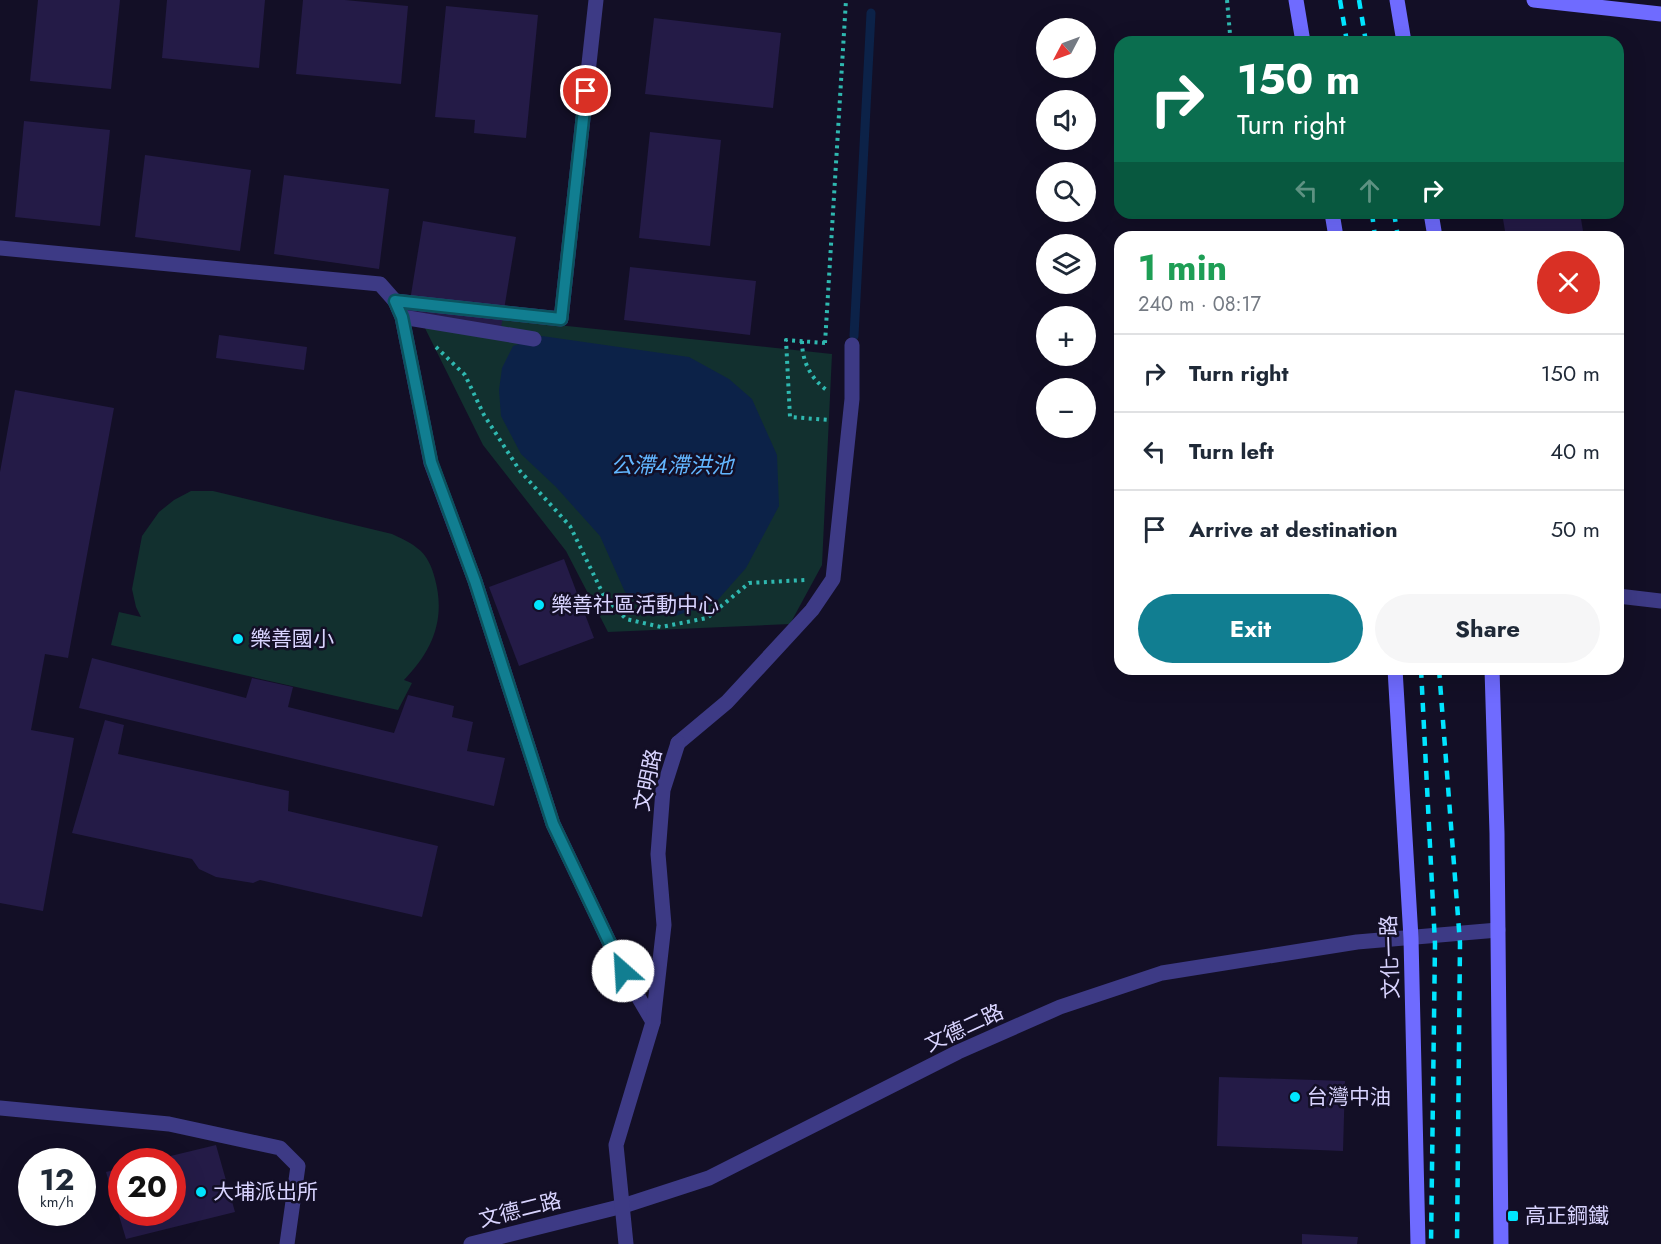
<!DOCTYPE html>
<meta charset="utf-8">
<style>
:root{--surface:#fff;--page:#f6f6f7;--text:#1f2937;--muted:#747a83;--line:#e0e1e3;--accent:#117e91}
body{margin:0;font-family:Jost,"Noto Sans TC",sans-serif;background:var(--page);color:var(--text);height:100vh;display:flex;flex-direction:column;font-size:22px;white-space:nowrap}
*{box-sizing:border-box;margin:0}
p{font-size:20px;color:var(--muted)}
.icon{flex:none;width:33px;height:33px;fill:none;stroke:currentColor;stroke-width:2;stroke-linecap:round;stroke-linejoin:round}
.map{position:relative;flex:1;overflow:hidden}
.sheet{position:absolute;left:1114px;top:231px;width:510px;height:444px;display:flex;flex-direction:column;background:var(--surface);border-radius:18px;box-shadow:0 6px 24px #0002}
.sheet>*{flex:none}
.banner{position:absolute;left:1114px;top:36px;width:510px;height:183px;border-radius:18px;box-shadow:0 6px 24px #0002;background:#0b6e4f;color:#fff;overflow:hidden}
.needle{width:39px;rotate:229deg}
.tools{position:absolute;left:1036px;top:18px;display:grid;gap:12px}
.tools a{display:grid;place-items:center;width:60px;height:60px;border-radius:50%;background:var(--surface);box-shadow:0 6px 24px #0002;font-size:30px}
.speed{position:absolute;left:18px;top:1148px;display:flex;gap:12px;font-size:30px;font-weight:700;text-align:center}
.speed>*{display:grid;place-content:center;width:78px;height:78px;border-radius:50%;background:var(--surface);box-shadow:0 6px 24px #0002;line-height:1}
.speed small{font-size:15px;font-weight:400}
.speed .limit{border:9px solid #d22;background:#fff;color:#111}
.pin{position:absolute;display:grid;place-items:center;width:51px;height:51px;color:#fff;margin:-26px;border:3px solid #fff;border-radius:50%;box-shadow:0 2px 6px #0007}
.me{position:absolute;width:66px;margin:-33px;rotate:334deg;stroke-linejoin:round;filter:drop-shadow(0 0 4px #0008)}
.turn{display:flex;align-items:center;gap:21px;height:126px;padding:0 24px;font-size:27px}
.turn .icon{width:78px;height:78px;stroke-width:2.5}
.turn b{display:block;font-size:42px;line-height:51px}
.lanes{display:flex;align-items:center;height:57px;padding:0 24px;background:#0003;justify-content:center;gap:30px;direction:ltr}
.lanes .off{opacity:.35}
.round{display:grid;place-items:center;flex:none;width:63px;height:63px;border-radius:32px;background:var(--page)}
.head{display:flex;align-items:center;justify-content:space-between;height:102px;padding:0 24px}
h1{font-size:36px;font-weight:700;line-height:45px;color:#1e9e55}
.action{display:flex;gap:12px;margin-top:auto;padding:12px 24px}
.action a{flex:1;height:69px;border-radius:36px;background:var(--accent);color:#fff;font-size:24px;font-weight:700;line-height:69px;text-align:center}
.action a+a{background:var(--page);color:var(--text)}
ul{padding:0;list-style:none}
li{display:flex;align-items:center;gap:18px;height:78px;padding:0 24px;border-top:2px solid var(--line)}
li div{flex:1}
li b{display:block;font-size:22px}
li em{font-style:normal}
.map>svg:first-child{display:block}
.green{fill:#12302f}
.water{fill:#0c2248}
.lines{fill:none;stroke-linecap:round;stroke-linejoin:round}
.stream{stroke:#0c2248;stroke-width:9}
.building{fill:#241b47}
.path{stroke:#2fb8b0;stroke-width:4;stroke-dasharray:3 4.5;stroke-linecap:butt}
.lane{stroke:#3d3a85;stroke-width:15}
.street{stroke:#3d3a85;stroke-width:15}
.secondary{stroke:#6f6bff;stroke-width:15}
.rail{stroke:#00e5ff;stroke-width:4.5;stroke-dasharray:9 8;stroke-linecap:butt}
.route-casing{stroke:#0b525e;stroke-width:15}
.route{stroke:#117e91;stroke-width:10}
.poi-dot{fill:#00e5ff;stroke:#130f26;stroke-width:2}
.labels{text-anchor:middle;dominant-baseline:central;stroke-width:5;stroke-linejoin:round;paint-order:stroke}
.poi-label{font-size:21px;fill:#d9d4ff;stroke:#130f26;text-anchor:start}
.street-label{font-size:21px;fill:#d9d4ff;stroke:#130f26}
.water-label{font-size:22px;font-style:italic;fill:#62b6ff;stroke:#130f26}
</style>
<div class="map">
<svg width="1661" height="1244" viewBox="0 0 1661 1244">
<rect width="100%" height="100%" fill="#130f26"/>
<g class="green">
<path d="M416,310L832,354L822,565L790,624L608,632L566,551L483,445Z"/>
<path d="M191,491H213L392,534C400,538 410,542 417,548C427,555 432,567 435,579C446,620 432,651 404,680L412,683L398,710L111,645L119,612L141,617L136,607L132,589L142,536L159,512L174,500Z"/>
</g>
<path class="water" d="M542,336L689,357L729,379L752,399L777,455L779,506L746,568L715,603L675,616L649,610L625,592L600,536L556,487L521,454L501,416L499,390L502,368L513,346Z"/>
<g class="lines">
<path class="stream" d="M854,336L871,13"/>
</g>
<g class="building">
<path d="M38,0H120L111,89L30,81Z"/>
<path d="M167,0H265L259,68L162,58Z"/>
<path d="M303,0H345L408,6L401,84L296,74Z"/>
<path d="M446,6L538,15L526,138L474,133L475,120L435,117Z"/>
<path d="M654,18L781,33L773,108L645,94Z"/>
<path d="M24,121L110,130L100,226L15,217Z"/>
<path d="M650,132L721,140L710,246L639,238Z"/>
<path d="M145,155L251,170L240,251L135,237Z"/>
<path d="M284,175L389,189L379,269L274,254Z"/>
<path d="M1502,213H1580L1584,237H1506Z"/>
<path d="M423,221L516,237L501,328L408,313Z"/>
<path d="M630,267L756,281L750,335L624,320Z"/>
<path d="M219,335L307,347L304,370L216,358Z"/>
<path d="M15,390L114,408L68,658L45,654L31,730L74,738L43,911L0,903V472Z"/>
<path d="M564,559L594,638L519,666L489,587Z"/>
<path d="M92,658L246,698L252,678L293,687L288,707L394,733L408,695L454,706L452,717L473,722L467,751L505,758L494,806L79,708Z"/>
<path d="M105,720L124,725L118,754L289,791L288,811L438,846L422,917L260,880L253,883L216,877L199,869L192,859L72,833Z"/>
<path d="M1219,1077L1345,1081L1343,1151L1217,1146Z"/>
<path d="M216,1145L235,1212L126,1239L106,1172L122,1168V1212H172V1161L154,1160Z"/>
<path d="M1302,1234L1358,1237L1357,1244H1302Z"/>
</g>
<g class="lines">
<g class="path">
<path d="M1227,0L1230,34"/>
<path d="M802,341C802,362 811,379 828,391"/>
<path d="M825,343L846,0"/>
<path d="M825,343L786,340L790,417L829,420"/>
<path d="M436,347L465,375L484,415L520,471L570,526L604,596L626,619L661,627L707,618L749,583L805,580"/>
</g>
<g class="lane">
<path d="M596,0L561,319L395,301L402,317L431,463L475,581L553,824L623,971L653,1022"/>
<path d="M402,317L534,339"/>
<path d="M678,743L727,702L812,610L833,579L852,399V345"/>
<path d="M0,1108L169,1124L280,1148L298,1166L287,1244"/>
</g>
<g class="street">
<path d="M0,248L380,284L395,301"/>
<path d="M1618,596L1661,601"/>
<path d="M471,1244L623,1206L709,1178L958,1052L1060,1007L1162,973L1357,942L1498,930"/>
<path d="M626,1244L616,1145L653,1022L664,925L658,854L663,790L678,743"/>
</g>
<g class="secondary">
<path d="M1296,0L1303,42"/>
<path d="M1397,0L1404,42"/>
<path d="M1534,0L1661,14"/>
<path d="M1332,213L1336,237"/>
<path d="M1431,213L1435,237"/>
<path d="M1395,669L1411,938L1418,1244"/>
<path d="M1492,669L1497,833L1501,1244"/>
</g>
<g class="rail">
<path d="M1340,0L1347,42"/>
<path d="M1359,0L1366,42"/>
<path d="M1372,213L1375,237"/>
<path d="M1394,213L1398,237"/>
<path d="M1421,669L1435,944L1431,1244"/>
<path d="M1439,669L1460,943L1457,1244"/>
</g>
</g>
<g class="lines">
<defs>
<path id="route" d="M586,91L561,319L395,301L402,317L431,462L475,581L553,824L623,971"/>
</defs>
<use href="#route" class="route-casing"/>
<use href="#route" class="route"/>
</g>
<g class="poi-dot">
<circle cx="539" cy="605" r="6"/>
<circle cx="238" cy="639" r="6"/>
<circle cx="1295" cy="1097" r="6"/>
<circle cx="201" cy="1192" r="6"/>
<rect x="1507" y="1210" width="12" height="12" rx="3"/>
</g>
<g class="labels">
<g class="poi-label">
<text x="551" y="605">樂善社區活動中心</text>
<text x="250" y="639">樂善國小</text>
<text x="1307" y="1097">台灣中油</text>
<text x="213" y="1192">大埔派出所</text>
<text x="1525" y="1216">高正鋼鐵</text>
</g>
<g class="street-label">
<text transform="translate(648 780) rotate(-78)">文明路</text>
<text transform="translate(1390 957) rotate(-92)">文化一路</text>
<text transform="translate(964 1028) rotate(-25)">文德二路</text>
<text transform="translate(520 1210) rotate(-14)">文德二路</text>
</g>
<g class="water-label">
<text x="672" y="465">公滯4滯洪池</text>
</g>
</g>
</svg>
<div class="tools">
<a><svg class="needle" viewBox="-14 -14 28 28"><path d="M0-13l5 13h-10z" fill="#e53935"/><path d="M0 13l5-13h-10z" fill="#747a83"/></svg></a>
<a><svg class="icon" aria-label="sound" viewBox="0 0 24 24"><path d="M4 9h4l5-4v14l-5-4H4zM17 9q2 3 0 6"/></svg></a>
<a><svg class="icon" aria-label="search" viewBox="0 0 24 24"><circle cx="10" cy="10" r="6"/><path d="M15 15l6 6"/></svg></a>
<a><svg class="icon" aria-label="layers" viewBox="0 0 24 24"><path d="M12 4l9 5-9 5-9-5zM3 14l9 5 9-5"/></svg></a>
<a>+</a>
<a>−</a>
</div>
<div class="speed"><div>12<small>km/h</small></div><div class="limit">20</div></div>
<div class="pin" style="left:586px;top:91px;background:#d93025"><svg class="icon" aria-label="arrive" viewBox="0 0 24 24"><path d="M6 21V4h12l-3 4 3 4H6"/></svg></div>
<svg class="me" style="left:623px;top:971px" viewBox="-20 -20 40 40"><circle r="19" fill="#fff"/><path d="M0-13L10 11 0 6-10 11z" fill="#117e91"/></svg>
<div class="banner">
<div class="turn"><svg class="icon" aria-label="right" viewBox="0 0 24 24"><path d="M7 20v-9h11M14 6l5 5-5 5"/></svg><div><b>150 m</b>Turn right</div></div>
<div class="lanes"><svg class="icon off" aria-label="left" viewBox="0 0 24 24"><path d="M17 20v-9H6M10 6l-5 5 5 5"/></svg><svg class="icon off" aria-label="ahead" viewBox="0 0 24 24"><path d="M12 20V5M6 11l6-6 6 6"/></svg><svg class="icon" aria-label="right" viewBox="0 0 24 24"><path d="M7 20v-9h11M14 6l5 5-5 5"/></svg></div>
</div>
<section class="sheet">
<div class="head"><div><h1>1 min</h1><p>240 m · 08:17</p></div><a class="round" style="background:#d93025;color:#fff"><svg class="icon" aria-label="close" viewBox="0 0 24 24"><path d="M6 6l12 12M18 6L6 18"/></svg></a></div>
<ul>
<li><svg class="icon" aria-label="right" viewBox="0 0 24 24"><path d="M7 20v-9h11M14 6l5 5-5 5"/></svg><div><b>Turn right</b></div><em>150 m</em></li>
<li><svg class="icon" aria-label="left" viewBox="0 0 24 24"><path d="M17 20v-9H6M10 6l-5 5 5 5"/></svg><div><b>Turn left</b></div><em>40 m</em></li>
<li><svg class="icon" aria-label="arrive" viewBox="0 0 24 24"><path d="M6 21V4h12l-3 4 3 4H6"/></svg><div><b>Arrive at destination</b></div><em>50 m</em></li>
</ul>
<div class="action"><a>Exit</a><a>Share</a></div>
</section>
</div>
